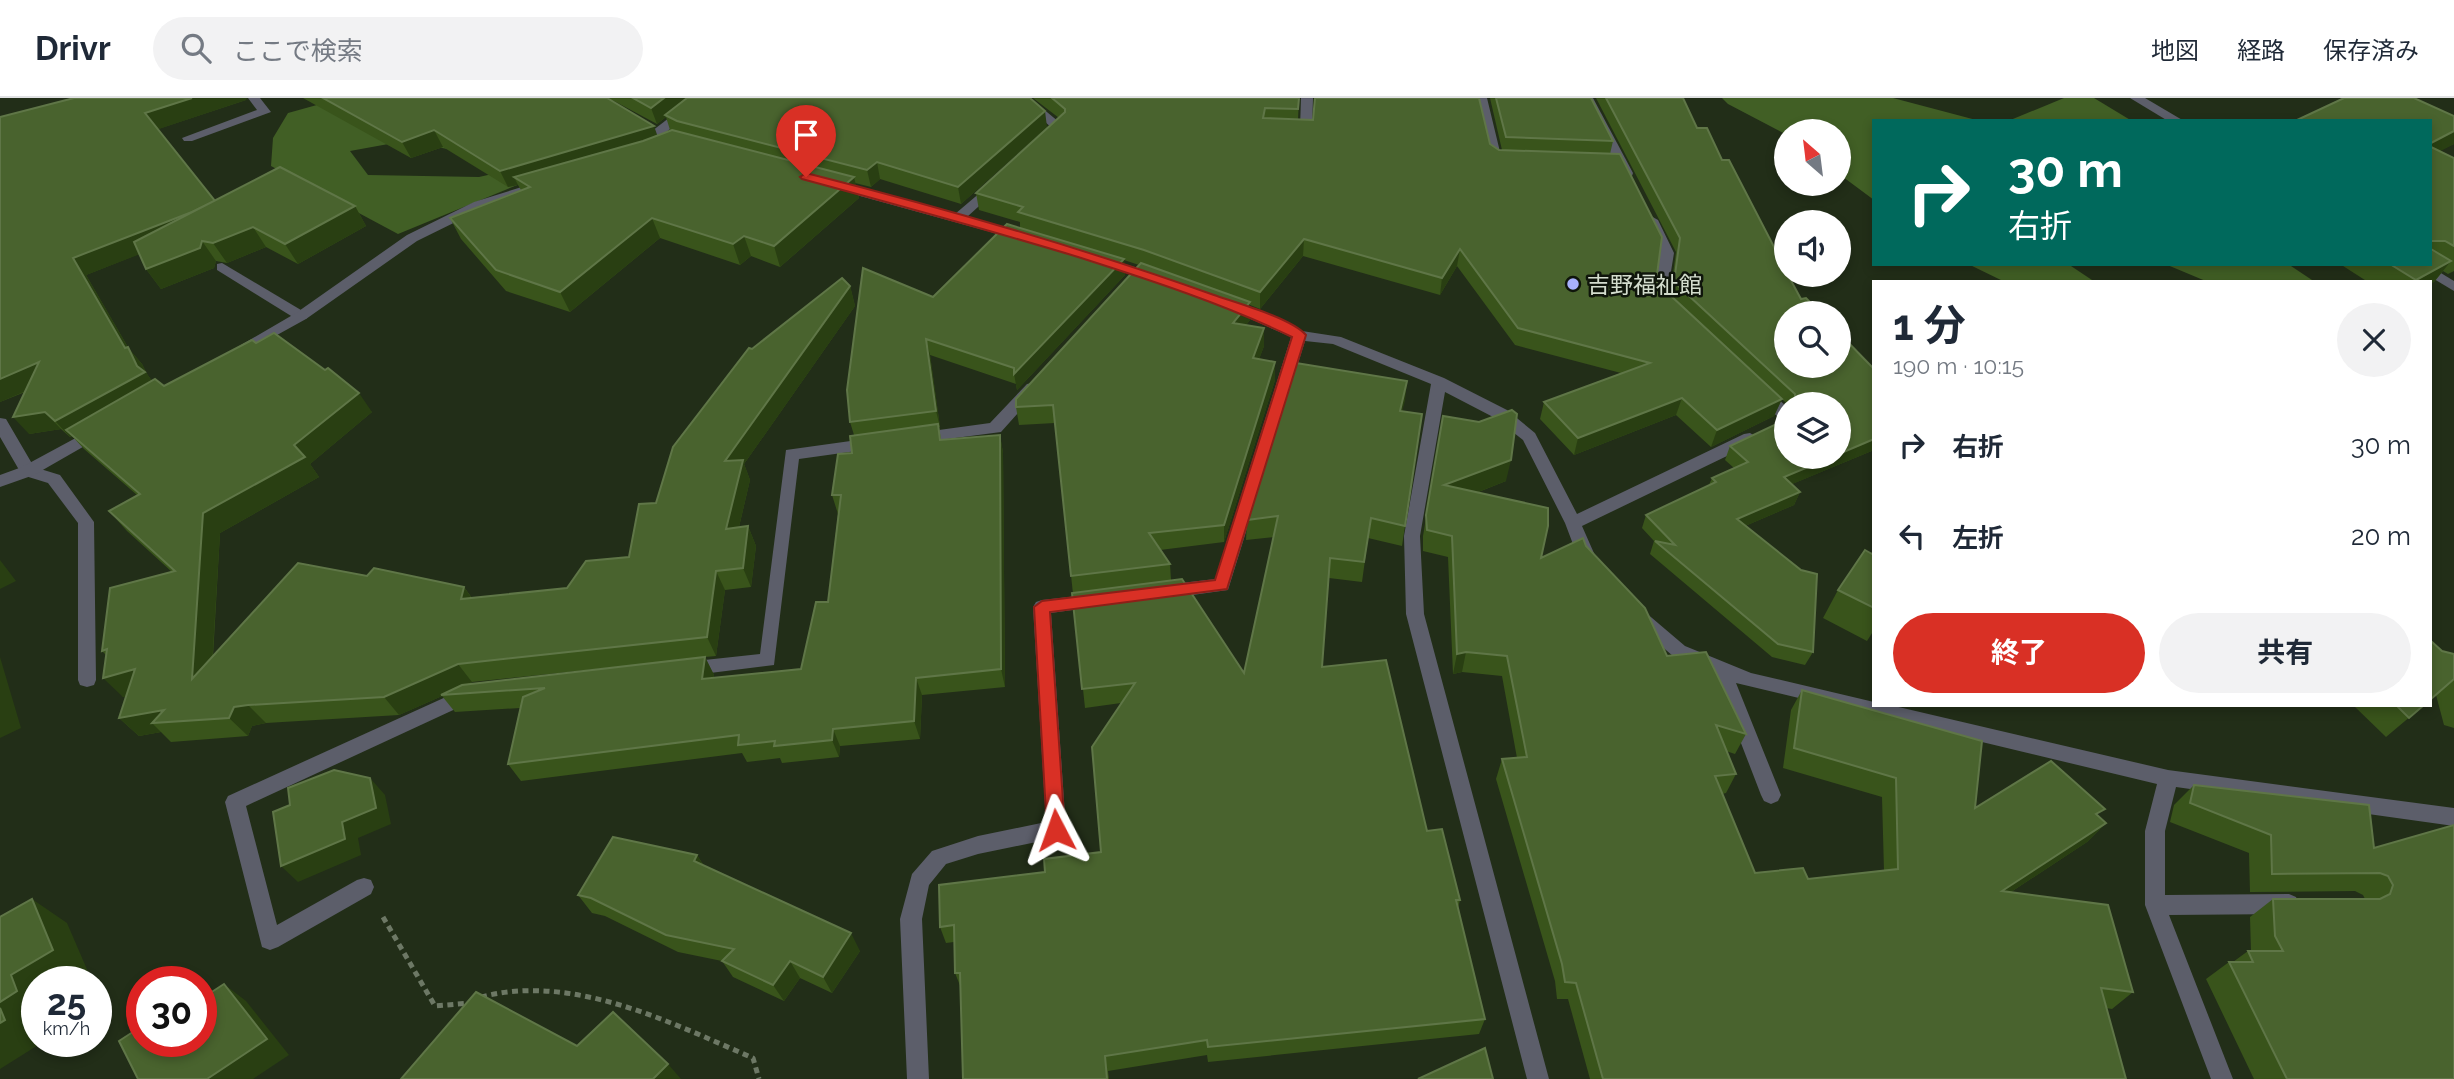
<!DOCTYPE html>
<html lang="ja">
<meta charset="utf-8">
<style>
:root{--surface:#fff;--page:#f2f2f3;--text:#1f2937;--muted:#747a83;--line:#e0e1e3;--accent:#d93025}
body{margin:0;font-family:Raleway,"Noto Sans JP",sans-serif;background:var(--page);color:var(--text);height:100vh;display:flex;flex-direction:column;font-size:26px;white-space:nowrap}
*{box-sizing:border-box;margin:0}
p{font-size:23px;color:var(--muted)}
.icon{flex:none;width:38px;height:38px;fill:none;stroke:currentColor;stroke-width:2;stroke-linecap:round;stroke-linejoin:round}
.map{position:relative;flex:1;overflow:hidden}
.drawer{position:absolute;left:1872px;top:182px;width:560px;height:427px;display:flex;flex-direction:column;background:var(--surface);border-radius:0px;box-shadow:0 4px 10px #0003}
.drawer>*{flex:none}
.hud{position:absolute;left:1872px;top:21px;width:560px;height:147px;border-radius:0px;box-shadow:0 4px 10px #0003;background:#00695c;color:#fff;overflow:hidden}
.needle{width:46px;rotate:332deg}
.buttons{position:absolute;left:1774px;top:21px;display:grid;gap:14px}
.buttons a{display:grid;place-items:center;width:77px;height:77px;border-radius:50%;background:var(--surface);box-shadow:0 4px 10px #0003;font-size:35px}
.speed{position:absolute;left:21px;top:868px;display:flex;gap:14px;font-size:35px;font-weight:700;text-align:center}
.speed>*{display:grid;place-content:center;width:91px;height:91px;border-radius:50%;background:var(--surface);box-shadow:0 4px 10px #0003;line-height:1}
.speed small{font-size:18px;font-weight:400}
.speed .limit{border:10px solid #d22;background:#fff;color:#111}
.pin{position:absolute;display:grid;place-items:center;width:60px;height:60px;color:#fff;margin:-72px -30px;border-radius:50% 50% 50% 0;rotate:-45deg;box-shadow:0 0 7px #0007}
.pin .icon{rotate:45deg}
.me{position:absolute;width:77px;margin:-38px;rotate:356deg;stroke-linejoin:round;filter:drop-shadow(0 0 5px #0008)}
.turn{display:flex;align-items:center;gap:24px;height:147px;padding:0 21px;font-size:32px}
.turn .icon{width:91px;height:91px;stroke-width:2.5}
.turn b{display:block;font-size:49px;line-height:60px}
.round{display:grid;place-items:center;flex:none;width:74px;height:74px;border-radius:37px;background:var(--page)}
.head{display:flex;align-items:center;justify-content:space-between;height:119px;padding:0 21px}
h1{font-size:42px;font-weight:700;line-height:52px}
.button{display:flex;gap:14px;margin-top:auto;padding:14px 21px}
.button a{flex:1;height:80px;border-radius:42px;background:var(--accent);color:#fff;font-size:28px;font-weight:700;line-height:80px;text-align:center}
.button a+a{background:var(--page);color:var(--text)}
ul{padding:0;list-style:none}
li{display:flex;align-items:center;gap:21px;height:91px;padding:0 21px}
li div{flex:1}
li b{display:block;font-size:26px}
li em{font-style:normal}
header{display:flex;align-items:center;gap:42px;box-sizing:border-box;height:98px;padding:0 35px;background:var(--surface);border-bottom:2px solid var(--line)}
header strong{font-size:33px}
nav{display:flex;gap:38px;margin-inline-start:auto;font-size:24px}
.search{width:490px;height:63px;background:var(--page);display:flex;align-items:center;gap:18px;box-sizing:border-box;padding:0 24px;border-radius:38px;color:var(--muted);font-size:26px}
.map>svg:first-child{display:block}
.forest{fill:#415f25}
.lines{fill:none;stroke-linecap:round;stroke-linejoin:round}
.path{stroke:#6d7865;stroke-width:5;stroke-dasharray:6 4.5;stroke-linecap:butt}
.lane{fill:#5c5e6a;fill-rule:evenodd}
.street{fill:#5c5e6a;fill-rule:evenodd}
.wall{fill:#39541b;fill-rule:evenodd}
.shaded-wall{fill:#293f12}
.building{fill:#49632e;stroke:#5f7647;stroke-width:2}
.route{fill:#d93025;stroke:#8d1f18;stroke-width:2}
.poi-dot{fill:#a7b0fc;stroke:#0f150b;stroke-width:2.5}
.labels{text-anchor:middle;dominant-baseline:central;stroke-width:5;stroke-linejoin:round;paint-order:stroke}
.poi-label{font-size:23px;fill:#d3dccd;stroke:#0f150b;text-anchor:start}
</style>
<header>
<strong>Drivr</strong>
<div class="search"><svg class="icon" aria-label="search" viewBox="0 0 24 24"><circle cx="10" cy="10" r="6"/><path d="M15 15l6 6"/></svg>ここで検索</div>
<nav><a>地図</a><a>経路</a><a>保存済み</a></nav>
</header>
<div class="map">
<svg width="2454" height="981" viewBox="0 0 2454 981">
<rect width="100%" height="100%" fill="#222e18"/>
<g class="forest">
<path d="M342,0H460L453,52L405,43L350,53L368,77L479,79L533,67L544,76L398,136L271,68L273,40L288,15Z"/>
<path d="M1722,0H1893L1980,23H1874V102L1839,76V33H1787V37L1728,6Z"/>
<path d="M2064,0H2094L2132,23H2008Z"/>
<path d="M1968,166H2068L2095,184H2005Z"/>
<path d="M2165,166H2288L2315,184H2208Z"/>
</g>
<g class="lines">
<g class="path">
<path d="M383,819L435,908L470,905"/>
<path d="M481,899C573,875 669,924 753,960L759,981"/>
</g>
<g class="lane">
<path d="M248,0H260L271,14L192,43H184L182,40L257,12Z"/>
<path d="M695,0H709L660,39H652V33Z"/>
<path d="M2130,0H2145L2184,23H2168Z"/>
<path d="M222,165L306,215L308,218L306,221H296L217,172V166Z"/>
<path d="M2409,166H2426L2454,183V193Z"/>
<path d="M0,320L6,321L34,369L60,377L94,424L96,582L94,587L87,589L80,587L78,582V425L48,385L22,377L0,339Z"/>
</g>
<g class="street">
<path d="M1016,0H1030L1065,29L1052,42H1044L1042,39L1051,29Z"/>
<path d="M1301,0H1313L1312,34C1307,40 1293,40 1288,34L1300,30Z"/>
<path d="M1475,0H1487L1501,58L1507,59V65L1496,66L1490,62Z"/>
<path d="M1581,0H1593L1633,75L1632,78L1627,79L1621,75Z"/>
<path d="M995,82L1002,86L1000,89L967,119L1030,136V142H1020L831,90L829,87L836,83L955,116Z"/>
<path d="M528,87L533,88V94L484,110L417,143L306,221L241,257H231L229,254L296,215L407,137L474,104Z"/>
<path d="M1651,118L1658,122L1674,155L1667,198L1676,208L1669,213L1664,211L1653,199L1660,155L1644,122Z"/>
<path d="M1102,159L1160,177L1162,180L1155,184L1097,166V160Z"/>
<path d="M1231,202L1302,233L1341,239L1444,280L1507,312L1535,335L1577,416L1744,336L1750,335L1758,340L1756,344L1582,428L1597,462L1594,467H1582L1579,462L1565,425L1523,342L1495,320L1445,294L1420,438L1424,516L1549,981H1527L1406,516L1404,438L1431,286L1333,246L1305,243L1228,492L1164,501L1158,499L1155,494L1158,489L1164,487L1215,481L1291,239L1226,210L1224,207L1226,204Z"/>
<path d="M1032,285L1040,290L1037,294L1001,334L917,345L909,340L917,335L990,325L1027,286Z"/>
<path d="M1761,289L1766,290L1787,309V323L1781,322L1756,298L1753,294Z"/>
<path d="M96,329L104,334L102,338L34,377L0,389V377L22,369Z"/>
<path d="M872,340L880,346L878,350L799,361L774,567L686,578L680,576L677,571L680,566L686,564L760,556L786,352Z"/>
<path d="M1095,496L1101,498L1104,503L1101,508L1051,515L1066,731L1063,737L1056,740L978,756L946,766L929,787L922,821L929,981H907L900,821L912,776L932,753L978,738L1046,724L1033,509L1036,504L1042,502Z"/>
<path d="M1639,512L1645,514L1685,548L1751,575L1874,604V607H1890L2168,672L2454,710V728L2176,689L2165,733V797L2289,796L2296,799L2299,806L2296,813L2289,816L2169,817L2233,981H2211L2145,807V733L2157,686L1736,585L1781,697L1778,703L1771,706L1764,703L1761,697L1714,575L1673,558L1633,524L1630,519L1633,514Z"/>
<path d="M470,588L477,591L479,596L477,601L246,708L277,827L357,782L364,780L371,782L374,789L371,796L278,849L270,852L262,849L225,704L228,698Z"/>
</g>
</g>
<g class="wall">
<path d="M303,0H1030L1047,29L961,106L880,81L871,89L855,85L859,100L780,169L751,158L740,167L660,140L570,214L506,193L461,141L450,120L521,92L518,87L508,89L443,49L411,60ZM610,2L614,3L657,26L666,19L670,32L657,38Z"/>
<path d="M1033,0H1299L1298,22L1490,46L1499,52H1502L1490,0H1591L1613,43L1610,56L1656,184L1670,197L1676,154L1596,0H1683L1697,30L1722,62L1801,201L1874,271V352L1792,386L1800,394L1794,407L1745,428L1813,554L1805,567L1772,559L1650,456L1654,443L1642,430L1646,417L1709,387L1712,380L1734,370L1725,362L1730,348L1839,306H1787L1782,301L1774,318L1711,349L1676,317L1574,357L1540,321L1544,304L1621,275L1515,247L1457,168L1440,197L1303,158L1260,211L1250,207V222L1246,227L1264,248L1259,261L1275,282L1224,444L1160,452L1170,466L1171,482L1244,575L1274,439L1246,442L1247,422L1407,283L1402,313L1422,316L1402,448L1368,440L1362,484L1329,480L1322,569L1427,733L1460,802L1458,810L1485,921L1479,936L1208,964L1207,957L1108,973L1109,981H963L961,890L955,875L954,844L946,845L940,829L1045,774L1101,754L1121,605L1085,610L1055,325L1019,327L1016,309L1139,167L1124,162L1125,177L1017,292L1016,286L930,257L940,329H939L941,342L1000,337L1003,355L1005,589L922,597L920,641L840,648L839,659L782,665L780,660L747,664L742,655L521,683L508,666L520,610L455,614L442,598L399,617L266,625L252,628L248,638L171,644L161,634L139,638L119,620L126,598L123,599L106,557L102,553L172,474L127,433L109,413L137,397L84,351L72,338L70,339L61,331L29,336L25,294L0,304V19L246,2L158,31L215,103L355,108L366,128L298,166L266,149L227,165L216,163L214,170L161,191L146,171L139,156L86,177L129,251L142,266L147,276L152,283L164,288L256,245L372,314L310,366L319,379L220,435L213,558L367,478L464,489L472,500L567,490L629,459L656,405L752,251L850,188L855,208L744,366L750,382L739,429L748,428L756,448L751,489L725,492L716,558L705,559L714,577L713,580L801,571L828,504L838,416L832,397L852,355L854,337L850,324L933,199L1020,130V124L979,112L976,95L1059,20ZM683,562L467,587L472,584Z"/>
<path d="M2454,18V46L2439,53L2454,60V173L2448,176L2443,173L2434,184H2368L2340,166H2431V23Z"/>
<path d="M1443,318L1506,383L1476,395L1541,460L1586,448L1667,558L1746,636L1735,656L1726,653L1736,676L1726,695L1722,696L1755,775L1808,781L1884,773L1882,699L1783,670L1791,612L1802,592L1975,710L2098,718L2106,725L2087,744L2011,794L2133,894L2112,911L2106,910L2126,981H1590L1568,901H1557L1555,883L1496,681L1502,661L1517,660L1502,578L1462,574L1453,576L1448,459L1423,453V438Z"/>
<path d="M1874,453V532L1867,543L1823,520L1838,492Z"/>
<path d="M2442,553L2454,556V630L2444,627L2436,597Z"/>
<path d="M2353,607H2424L2386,639Z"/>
<path d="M2194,687L2374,750L2454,727V981H2254L2206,881L2229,864H2233L2248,853H2251L2250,819L2273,801H2365L2363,797L2355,793L2250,794L2249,755L2170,724L2174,707Z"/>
<path d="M697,757L704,768L860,853L832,895L800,880L784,903L733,879L722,863L678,854L605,818L592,815L578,797Z"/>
</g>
<g class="shaded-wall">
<path d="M192,0H247L246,2L156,32L145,15Z"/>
<path d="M664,0H691L665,17L666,19L657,26L651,10Z"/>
<path d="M1045,13L1047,29L961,106L958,89Z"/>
<path d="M654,28L660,45L514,79L518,87L508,89L500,73Z"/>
<path d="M434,32L443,49L411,60L402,44Z"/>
<path d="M2454,33V46L2431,58V45Z"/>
<path d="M877,64L880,81L871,89L867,72Z"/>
<path d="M854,79L859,100L780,169L774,148Z"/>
<path d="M217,105L228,122L86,177L129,251L142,266L147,276L158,291L66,332L72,338L70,339L55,323L137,268L125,250L73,160Z"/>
<path d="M355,108L366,128L298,166L285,146Z"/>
<path d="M652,120L660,140L570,214L560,194Z"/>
<path d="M253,129L266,149L227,165L213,145Z"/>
<path d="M744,138L751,158L740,167L733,146Z"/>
<path d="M1304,141L1303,158L1260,211V194Z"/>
<path d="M202,143L216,163L214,170L161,191L146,171Z"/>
<path d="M1460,151L1457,168L1440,197L1442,180Z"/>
<path d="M1124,161L1125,177L1017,292L1014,276Z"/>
<path d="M2451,163L2434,184L2431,186V184H2415Z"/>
<path d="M850,188L855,208L744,366L750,382L734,450L726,431L725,363Z"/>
<path d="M1250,204V222L1233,243V225Z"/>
<path d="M1264,230V248L1253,278V260Z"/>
<path d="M926,241L930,257L940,329L936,313Z"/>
<path d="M39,264L54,281L0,304V281Z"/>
<path d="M1275,264V282L1224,444V427Z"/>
<path d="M1407,283L1405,303L1397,333L1400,313Z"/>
<path d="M359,295L372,314L310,366L319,379L220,435L210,600L192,581L203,415L294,347Z"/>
<path d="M1682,300L1676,317L1574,357L1578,340Z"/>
<path d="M1782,301L1774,318L1711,349L1717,332Z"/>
<path d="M45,314L61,331L29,336L13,319Z"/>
<path d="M1000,337L1003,355L1005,589L1001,571Z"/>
<path d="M1874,341V352L1778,392L1784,379L1832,359H1839V356Z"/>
<path d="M1511,362L1506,383L1440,409L1444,387Z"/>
<path d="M1800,394L1794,407L1731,434L1737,421Z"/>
<path d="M748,428L756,448L751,489L743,470Z"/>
<path d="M0,462L16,483L0,491Z"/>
<path d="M716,473L725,492L716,558L707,539Z"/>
<path d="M464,489L477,508L461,501Z"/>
<path d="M1466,554L1462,574L1453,576L1457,556Z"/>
<path d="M0,559L21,630L0,640Z"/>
<path d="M705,559L714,577L711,598L702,581Z"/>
<path d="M458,566L472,584L445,596L441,597L442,598L399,617L384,599Z"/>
<path d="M135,571L155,590L123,599L103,580Z"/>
<path d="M916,580L922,597L920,641L914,623Z"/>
<path d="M248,607L266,625L252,628L248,638L229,620L234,609Z"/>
<path d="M164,612L152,625L161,634L139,638L119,620Z"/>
<path d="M833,631L840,648L839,659L832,642Z"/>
<path d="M370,680L385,697L391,726L358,740L361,757L298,784L281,768L342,724Z"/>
<path d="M2106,725L2087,744L1985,811L2002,793Z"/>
<path d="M697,757L708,775L694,763Z"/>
<path d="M32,801L67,825L89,876L75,884H37V943H43V944L0,971V904L11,877Z"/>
<path d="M851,835L860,853L832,895L823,879Z"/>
<path d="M790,863L800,880L784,903L773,887Z"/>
<path d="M224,886L246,903L289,957L253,981H207Z"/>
<path d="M668,966L681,981H653Z"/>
</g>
<g class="building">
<path d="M74,0H192L145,15L215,103L192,114L73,160L125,250L128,249L137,268L145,274L55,323L45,314L13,319L39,264L0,281V19Z"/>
<path d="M323,0H607L654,28L500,73L434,32L402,44Z"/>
<path d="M633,0H664L651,10Z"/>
<path d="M687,0H1030L1045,13L958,89L877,64L867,72L677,23L665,17Z"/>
<path d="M1052,0H1299L1298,11L1265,10L1263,20L1313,22L1315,0H1479L1490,46L1499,52L1620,56L1662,139L1656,184L1782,301L1717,332L1682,300L1578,340L1544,304L1650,265L1518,230L1460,151L1442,180L1304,141L1260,194L1144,152L1018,114L1023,109L976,95L1065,14V11Z"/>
<path d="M1496,0H1591L1613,43L1506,39Z"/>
<path d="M1606,0H1683L1697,30H1707L1722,62H1729L1787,174V177H1788L1801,201L1806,200L1821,215H1787V268H1839V235L1874,271V341L1839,356V306H1795V296L1674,184L1680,140Z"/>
<path d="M2344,0H2414L2454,18V33L2431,45V23H2295Z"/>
<path d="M672,32L854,79L774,148L744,138L733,146L652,120L560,194L496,172L450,120L530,89L514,79L643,43Z"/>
<path d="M2431,49L2454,60V148L2445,143H2431Z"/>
<path d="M280,69L355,108L285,146L253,129L213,145L202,143L200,150L146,171L134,144Z"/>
<path d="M1007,126L1124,161L1014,276V270L926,241L936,313L850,324L847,292L863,170L933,199Z"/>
<path d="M2431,151L2451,163L2416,182L2390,166H2431Z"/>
<path d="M1141,165L1250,204L1233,225L1264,230L1253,260L1275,264L1224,427L1149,435L1170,466L1071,478L1053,307L1016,309V301Z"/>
<path d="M842,180L850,188L725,363L743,362L726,431L748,428L743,470L716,473L707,539L458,566L384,599L248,607L234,609L229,620L152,625L164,612L119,620L135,571L103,580L107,551L102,553L110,490L175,473L109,413L140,396L66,332L155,281L164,288L252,242L256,245L274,235L325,272L328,270L359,295L294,347L305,359L203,415L192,581L298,465L367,478L374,470L464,489L461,501L567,490L586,463L629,459L639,406L656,405L673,349L749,250L752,251Z"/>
<path d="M1296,265L1407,283L1400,313L1422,316L1405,428L1371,420L1364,464L1330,460L1322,569L1386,562L1427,733L1442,731L1460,802H1456L1485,921L1208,949L1207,942L1105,958L1107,981H963L960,875H955L954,827L940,829L939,787L1045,774L1044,761L1101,754L1092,649L1135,585L1082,591L1072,495L1182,481L1244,575L1278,418L1247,422Z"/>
<path d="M1512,312L1517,316L1511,362L1444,387L1548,410V428L1541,460L1583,440L1586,448L1645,510L1667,558L1706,554L1746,636L1716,627L1736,676L1715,678L1755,775L1803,770L1808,781L1898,771L1896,680L1794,650L1802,592L1982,643L1975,710L2051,663L2105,711L2096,716L2106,725L2002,793L2108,807L2133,894L2101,890L2126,981H1603L1576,885L1565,884L1562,866L1502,661L1527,659L1507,558L1466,554L1457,556L1452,438L1427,432L1426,417L1443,318L1479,324Z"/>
<path d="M1787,321V359H1832L1784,379L1800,394L1737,421L1801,472L1817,476L1813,554L1778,546L1655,443L1675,447L1646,417L1716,384L1712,380L1748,364L1730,348Z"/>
<path d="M938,326L940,342L1000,337L1001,571L916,580L914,623L833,631L832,642L774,648L775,643L738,647L739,637L508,666L523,599L545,590L441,597L462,587L705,559L702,581L801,571L816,504H828L841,397H832L838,356L852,355L850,338Z"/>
<path d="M1865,452L1872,456L1874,453V510L1838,492Z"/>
<path d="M2431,543L2442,553L2454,556V581L2431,601Z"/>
<path d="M2396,607H2424L2409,620Z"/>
<path d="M334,672L370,680L376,710L342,724L345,741L281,768L273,714L290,707L288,690Z"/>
<path d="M2194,687L2369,707L2374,750L2454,727V981H2287L2229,864H2253L2248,853H2283L2275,838L2273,801H2380L2390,796L2393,787L2388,778L2380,775L2272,776L2271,737L2190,705Z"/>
<path d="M613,739L697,757L694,763L851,835L823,879L790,863L773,887L722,863L734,851L666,837L591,800L578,797Z"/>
<path d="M32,801L53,852L11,877L17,893L0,904V819Z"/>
<path d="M224,886L267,941L207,981H138L119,943L142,928V943H201V901Z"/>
<path d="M476,894L577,948L613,914L668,966L653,981H401Z"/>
<path d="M0,910L5,922L0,925Z"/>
<path d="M1485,950L1493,981H1418Z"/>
</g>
<path class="route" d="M806,75C944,110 1080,149 1214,197C1237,205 1291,220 1306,237L1227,491L1050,514L1065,732L1062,737L1056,740L1049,737L1047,732L1034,509L1042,503L1215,482L1292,239C1224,206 1150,182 1078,159C986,131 894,106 802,81L800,79Z"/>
<circle class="poi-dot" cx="1573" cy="186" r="7"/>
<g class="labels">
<g class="poi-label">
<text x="1587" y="186">吉野福祉館</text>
</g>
</g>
</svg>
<div class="buttons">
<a><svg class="needle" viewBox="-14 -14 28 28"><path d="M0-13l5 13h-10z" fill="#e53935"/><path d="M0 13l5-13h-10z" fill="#747a83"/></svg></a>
<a><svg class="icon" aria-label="sound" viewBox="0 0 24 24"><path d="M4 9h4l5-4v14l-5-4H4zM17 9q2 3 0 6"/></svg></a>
<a><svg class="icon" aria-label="search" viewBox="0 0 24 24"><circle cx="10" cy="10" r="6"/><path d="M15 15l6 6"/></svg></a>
<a><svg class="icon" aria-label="layers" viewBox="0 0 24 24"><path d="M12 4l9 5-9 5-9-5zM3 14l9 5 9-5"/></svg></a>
</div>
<div class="speed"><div>25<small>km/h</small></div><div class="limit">30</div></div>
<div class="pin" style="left:806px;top:79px;background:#d93025"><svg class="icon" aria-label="arrive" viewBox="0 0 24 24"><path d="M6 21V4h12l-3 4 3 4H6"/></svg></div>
<svg class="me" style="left:1056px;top:732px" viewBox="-20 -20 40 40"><path d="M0-17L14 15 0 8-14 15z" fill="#d93025" stroke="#fff" stroke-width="4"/></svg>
<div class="hud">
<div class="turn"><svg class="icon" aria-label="right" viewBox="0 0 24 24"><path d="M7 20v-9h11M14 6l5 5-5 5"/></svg><div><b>30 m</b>右折</div></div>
</div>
<section class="drawer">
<div class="head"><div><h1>1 分</h1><p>190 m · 10:15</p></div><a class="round"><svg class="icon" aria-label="close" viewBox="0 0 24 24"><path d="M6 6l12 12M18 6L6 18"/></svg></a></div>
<ul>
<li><svg class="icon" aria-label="right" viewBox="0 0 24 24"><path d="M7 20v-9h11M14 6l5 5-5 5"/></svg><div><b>右折</b></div><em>30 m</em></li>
<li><svg class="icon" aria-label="left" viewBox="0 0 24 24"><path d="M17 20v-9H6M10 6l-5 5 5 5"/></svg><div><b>左折</b></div><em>20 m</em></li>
</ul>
<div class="button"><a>終了</a><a>共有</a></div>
</section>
</div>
